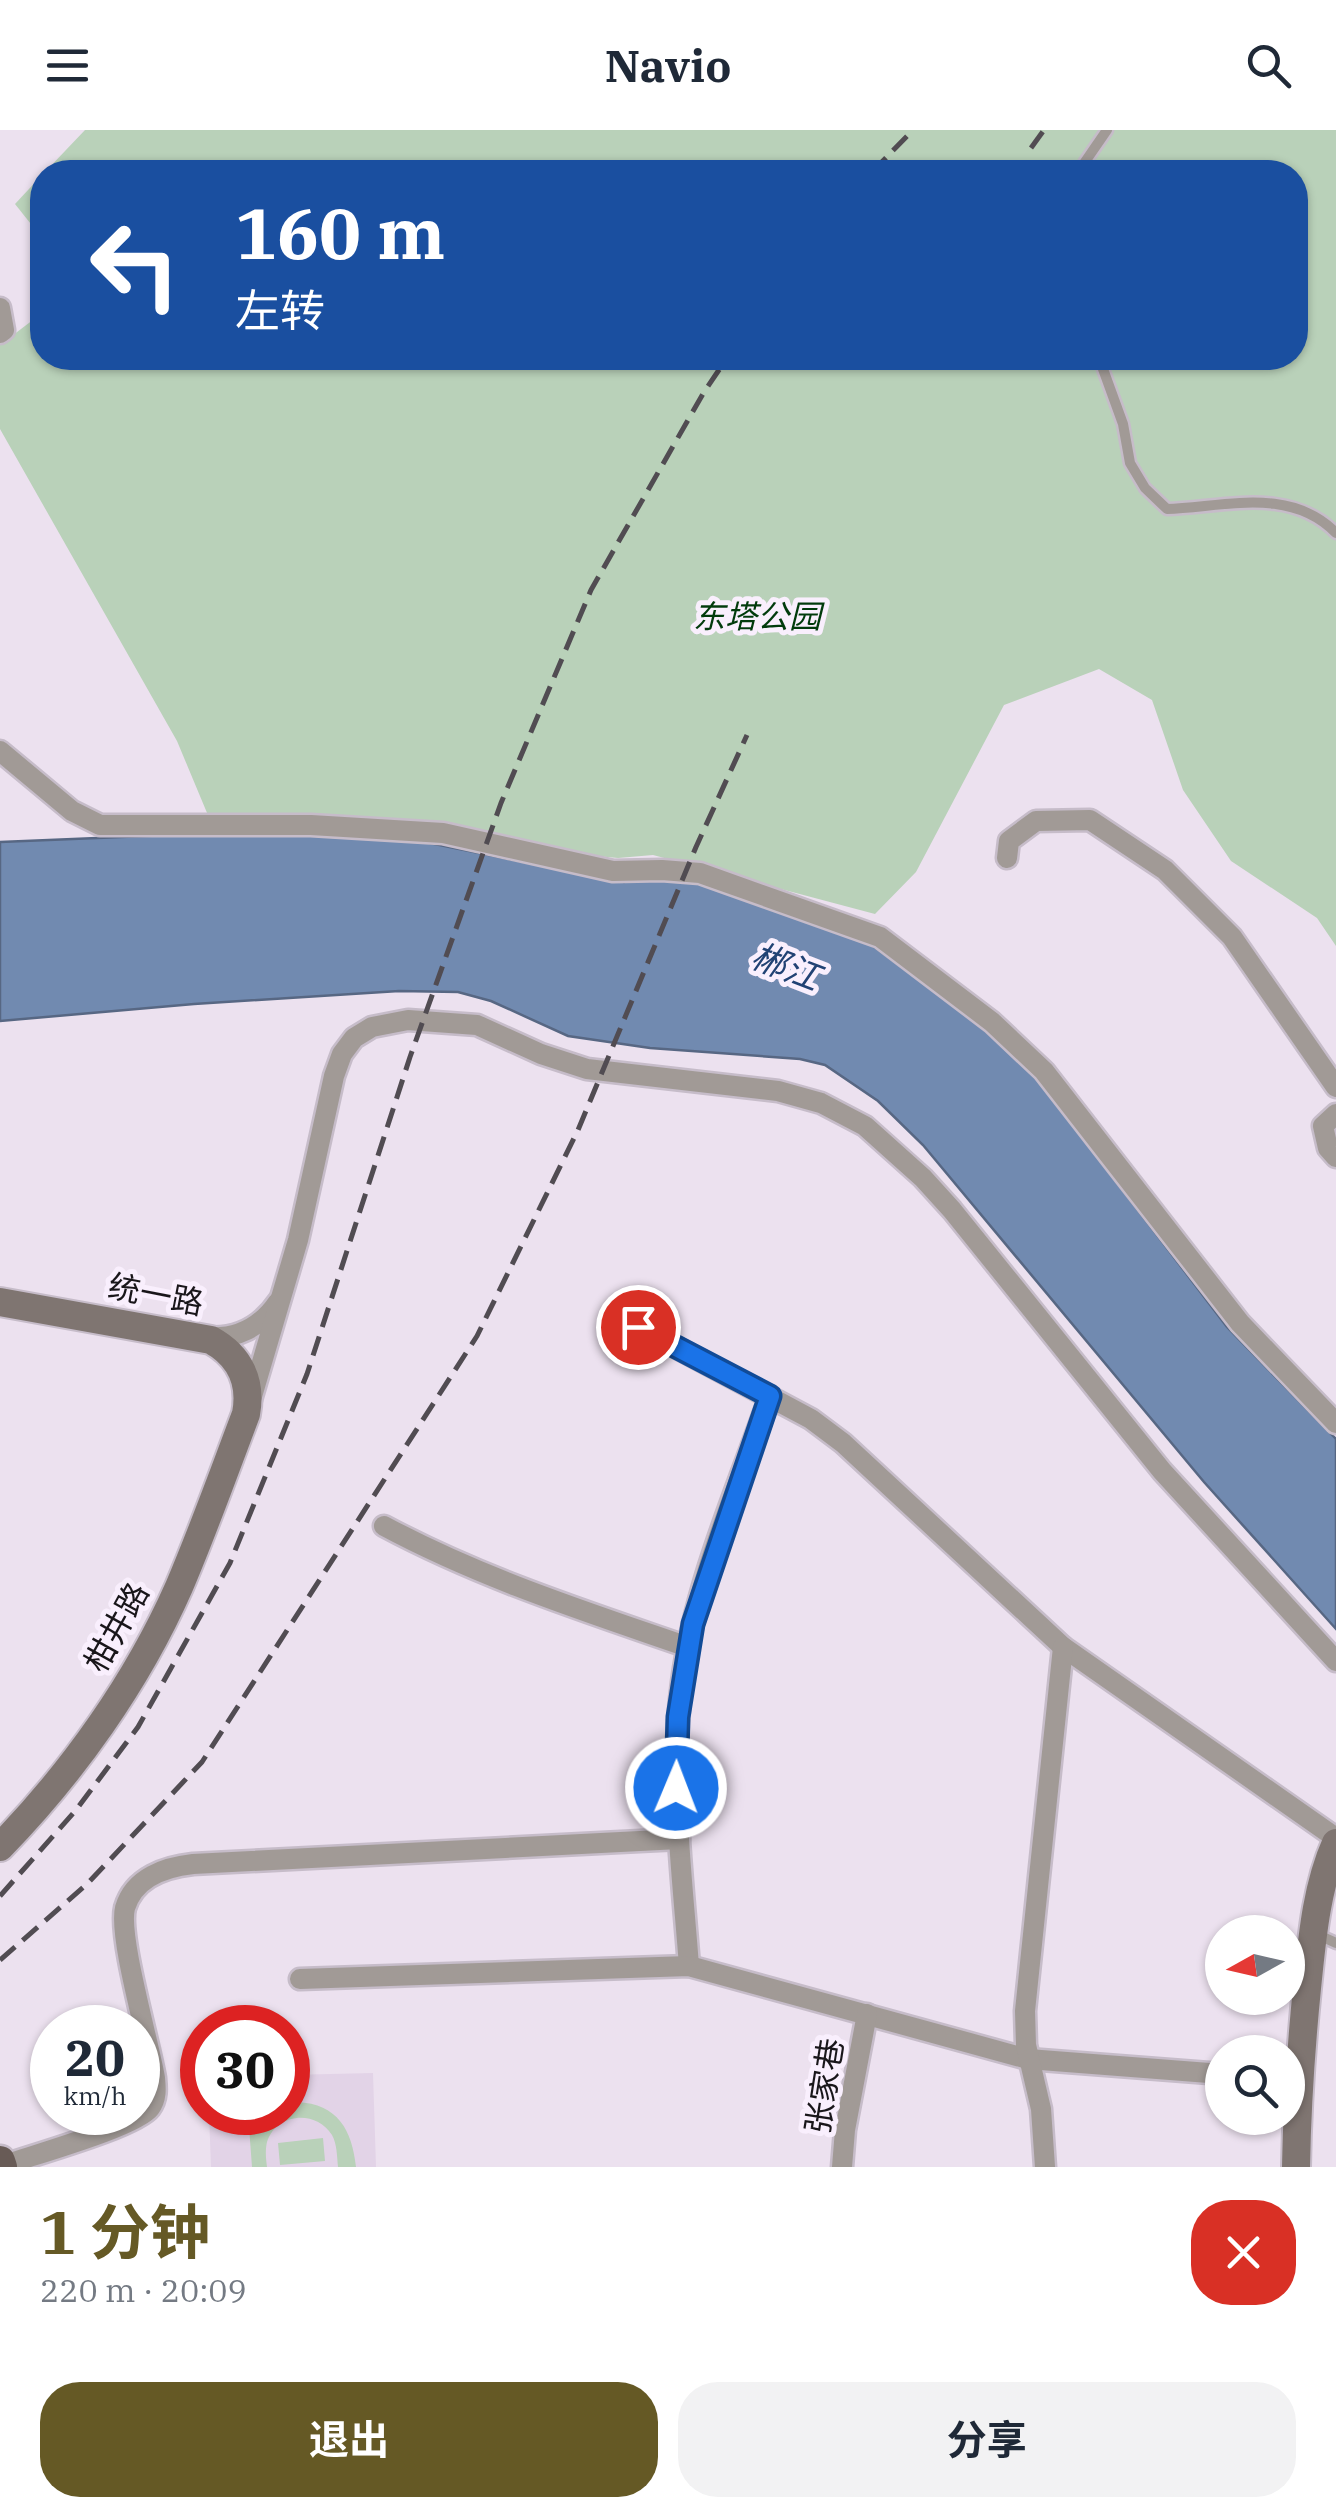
<!DOCTYPE html>
<html lang="zh">
<meta charset="utf-8">
<style>
:root{--surface:#fff;--page:#f2f2f3;--text:#1f2937;--muted:#747a83;--accent:#655925}
body{margin:0;font-family:"IBM Plex Serif","Noto Sans SC",serif;background:var(--page);color:var(--text);height:100vh;display:flex;flex-direction:column;font-size:38px;white-space:nowrap}
*{box-sizing:border-box;margin:0}
p{font-size:32px;color:var(--muted)}
.icon{flex:none;width:55px;height:55px;fill:none;stroke:currentColor;stroke-width:2;stroke-linecap:round;stroke-linejoin:round}
.map{position:relative;height:2037px;overflow:hidden}
.drawer{display:flex;flex-direction:column;background:var(--surface);flex:1}
.drawer>*{flex:none}
.banner{position:absolute;left:30px;top:30px;width:1278px;height:210px;border-radius:40px;box-shadow:0 2px 8px #0004;background:#1a4fa0;color:#fff;overflow:hidden}
.needle{width:65px;rotate:262deg}
.buttons{position:absolute;left:1205px;top:1785px;display:grid;gap:20px}
.buttons a{display:grid;place-items:center;width:100px;height:100px;border-radius:50%;background:var(--surface);box-shadow:0 2px 8px #0004;font-size:50px}
.speed{position:absolute;left:30px;top:1875px;display:flex;gap:20px;font-size:50px;font-weight:700;text-align:center}
.speed>*{display:grid;place-content:center;width:130px;height:130px;border-radius:50%;background:var(--surface);box-shadow:0 2px 8px #0004;line-height:1}
.speed small{font-size:25px;font-weight:400}
.speed .limit{border:15px solid #d22;background:#fff;color:#111}
.pin{position:absolute;display:grid;place-items:center;width:85px;height:85px;color:#fff;margin:-42px;border:5px solid #fff;border-radius:50%;box-shadow:0 2px 10px #0007}
.me{position:absolute;width:110px;margin:-55px;rotate:1deg;stroke-linejoin:round;filter:drop-shadow(0 0 8px #0008)}
.turn{display:flex;align-items:center;gap:35px;height:210px;padding:0 40px;font-size:45px}
.turn .icon{width:130px;height:130px;stroke-width:2.5}
.turn b{display:block;font-size:70px;line-height:85px}
.round{display:grid;place-items:center;flex:none;width:105px;height:105px;border-radius:40px;background:var(--page)}
.summary{display:flex;align-items:center;justify-content:space-between;height:170px;padding:0 40px}
h1{font-size:60px;font-weight:700;line-height:75px;color:var(--accent)}
.primary-button{display:flex;gap:20px;margin-top:auto;padding:20px 40px}
.primary-button a{flex:1;height:115px;border-radius:40px;background:var(--accent);color:#fff;font-size:40px;font-weight:700;line-height:115px;text-align:center}
.primary-button a+a{background:var(--page);color:var(--text)}
header{display:flex;justify-content:space-between;align-items:center;height:130px;padding:0 40px;background:var(--surface);font-size:45px;font-weight:700}
.map>svg:first-child{display:block}
.built{fill:#e2d3e7}
.green{fill:#b9d1b9}
.water{fill:#718ab0;stroke:#576783;stroke-width:2.5}
.lines{fill:none;stroke-linecap:round;stroke-linejoin:round}
.lane-casing{stroke:#c6bcc9;stroke-width:15}
.street-casing{stroke:#c6bcc9;stroke-width:25}
.secondary-casing{stroke:#c6bcc9;stroke-width:32}
.primary-casing{stroke:#c6bcc9;stroke-width:35}
.lane{stroke:#a19a96;stroke-width:10}
.street{stroke:#a19a96;stroke-width:20}
.secondary{stroke:#7f7571;stroke-width:28}
.primary{stroke:#685b56;stroke-width:30}
.rail{stroke:#514c52;stroke-width:5;stroke-dasharray:20 10;stroke-linecap:butt}
.route-casing{stroke:#114b97;stroke-width:25}
.route{stroke:#1a73e8;stroke-width:18}
.labels{text-anchor:middle;dominant-baseline:central;stroke-width:10;stroke-linejoin:round;paint-order:stroke}
.park-label{font-size:32px;font-style:italic;fill:#013b0c;stroke:#f9effd}
.street-label{font-size:32px;fill:#19161a;stroke:#f9effd}
.water-label{font-size:35px;font-style:italic;fill:#214274;stroke:#f9effd}
</style>
<header><svg class="icon" aria-label="menu" viewBox="0 0 24 24"><path d="M4 6h16M4 12h16M4 18h16"/></svg>Navio<svg class="icon" aria-label="search" viewBox="0 0 24 24"><circle cx="10" cy="10" r="6"/><path d="M15 15l6 6"/></svg></header>
<div class="map">
<svg width="1336" height="2037" viewBox="0 0 1336 2037">
<rect width="100%" height="100%" fill="#ece1ef"/>
<path class="built" d="M373,1943L376,2037H211L209,1983L288,1982V1945Z"/>
<g class="green">
<path d="M85,0H1336V816L1317,788L1231,731L1183,660L1152,570L1099,539L1004,575L916,742L875,784L653,725L618,728L210,690L177,611L0,299V215L42,183V228H1295V42H45Z"/>
<path d="M42,45V108L15,74Z"/>
<path d="M297,1972C338,1974 352,2000 356,2037H338C337,2026 337,2014 332,2005C316,1979 276,1983 267,2012C265,2021 266,2029 267,2037H252L248,1983L288,1982V1974Z"/>
<path d="M323,2008L325,2031L280,2035L278,2013Z"/>
</g>
<path class="water" d="M243,702L380,703L624,752L655,747L710,752L861,807L970,887L1036,946L1227,1197L1336,1309V1499L1204,1352L923,1015L878,971L825,935L800,929L650,918L568,906L491,871L458,862L399,861L194,874L0,891V712Z"/>
<g class="lines">
<defs>
<g id="lane">
<path d="M1078,42L1107,0"/>
<path d="M1099,228L1123,294L1130,333L1145,358L1167,379C1224,377 1290,356 1336,403"/>
<path d="M1314,1803L1336,1813"/>
</g>
<g id="street">
<path d="M0,178L4,200L0,203"/>
<path d="M0,621L72,681L100,695H311L443,703L613,741L662,740L700,743L880,807L992,892L1044,941L1240,1193L1336,1293"/>
<path d="M1007,728L1009,711L1036,691L1090,690L1165,740L1232,807L1336,957"/>
<path d="M1336,984L1323,996L1328,1018L1336,1027"/>
<path d="M638,1197L811,1289L843,1313L1063,1517L1336,1708"/>
<path d="M205,1207C236,1210 261,1197 278,1172"/>
<path d="M250,1273L298,1110L334,946L342,924L354,908L372,897L408,890L477,895L541,924L587,939L778,961L821,973L865,996L923,1048L952,1080L1162,1341L1336,1531"/>
<path d="M384,1396C481,1448 584,1481 688,1517"/>
<path d="M689,1836C682,1742 669,1646 682,1552C695,1454 737,1360 770,1266"/>
<path d="M300,1849L689,1836L1028,1929L1222,1944"/>
<path d="M2,2036C29,2026 136,1997 150,1978C157,1969 156,1958 155,1948C149,1912 118,1806 125,1778C134,1747 166,1737 193,1734L679,1709"/>
<path d="M842,2037L845,2000L867,1884"/>
<path d="M1045,2037L1041,1979L1026,1915L1025,1881L1063,1517"/>
</g>
<g id="secondary">
<path d="M0,1172L211,1210C240,1226 252,1252 246,1284C224,1342 203,1401 179,1457C137,1552 73,1642 0,1717"/>
<path d="M1296,2037C1297,1977 1301,1918 1307,1858C1312,1810 1316,1758 1336,1713"/>
</g>
<path id="primary" d="M0,2031L2,2037"/>
</defs>
<use href="#lane" class="lane-casing"/>
<use href="#street" class="street-casing"/>
<use href="#secondary" class="secondary-casing"/>
<use href="#primary" class="primary-casing"/>
<use href="#lane" class="lane"/>
<use href="#street" class="street"/>
<use href="#secondary" class="secondary"/>
<use href="#primary" class="primary"/>
<g class="rail">
<path d="M1031,18L1044,0"/>
<path d="M872,42L913,0"/>
<path d="M0,1766L76,1680L138,1597L230,1433L307,1244L410,927L501,673L591,460L704,262L727,228"/>
<path d="M0,1830L87,1754L202,1632L477,1206L578,1000L696,717L747,605"/>
</g>
</g>
<g class="lines">
<defs>
<path id="route" d="M638,1197L770,1266L693,1494L678,1587L676,1658"/>
</defs>
<use href="#route" class="route-casing"/>
<use href="#route" class="route"/>
</g>
<g class="labels">
<g class="park-label">
<text x="757" y="486">东塔公园</text>
</g>
<g class="street-label">
<text transform="translate(156 1164) rotate(11)">统一路</text>
<text transform="translate(116 1497) rotate(-61)">柑井路</text>
<text transform="translate(824 1956) rotate(-81)">张家巷</text>
</g>
<g class="water-label">
<text transform="translate(786 836) rotate(21)">郴江</text>
</g>
</g>
</svg>
<div class="buttons">
<a><svg class="needle" viewBox="-14 -14 28 28"><path d="M0-13l5 13h-10z" fill="#e53935"/><path d="M0 13l5-13h-10z" fill="#747a83"/></svg></a>
<a><svg class="icon" aria-label="search" viewBox="0 0 24 24"><circle cx="10" cy="10" r="6"/><path d="M15 15l6 6"/></svg></a>
</div>
<div class="speed"><div>20<small>km/h</small></div><div class="limit">30</div></div>
<div class="pin" style="left:638px;top:1197px;background:#d93025"><svg class="icon" aria-label="arrive" viewBox="0 0 24 24"><path d="M6 21V4h12l-3 4 3 4H6"/></svg></div>
<svg class="me" style="left:676px;top:1658px" viewBox="-20 -20 40 40"><circle r="17" fill="#1a73e8" stroke="#fff" stroke-width="3"/><path d="M0-11L8 9 0 5-8 9z" fill="#fff"/></svg>
<div class="banner">
<div class="turn"><svg class="icon" aria-label="left" viewBox="0 0 24 24"><path d="M17 20v-9H6M10 6l-5 5 5 5"/></svg><div><b>160 m</b>左转</div></div>
</div>
</div>
<section class="drawer">
<div class="summary"><div><h1>1 分钟</h1><p>220 m · 20:09</p></div><a class="round" style="background:#d93025;color:#fff"><svg class="icon" aria-label="close" viewBox="0 0 24 24"><path d="M6 6l12 12M18 6L6 18"/></svg></a></div>
<div class="primary-button"><a>退出</a><a>分享</a></div>
</section>
